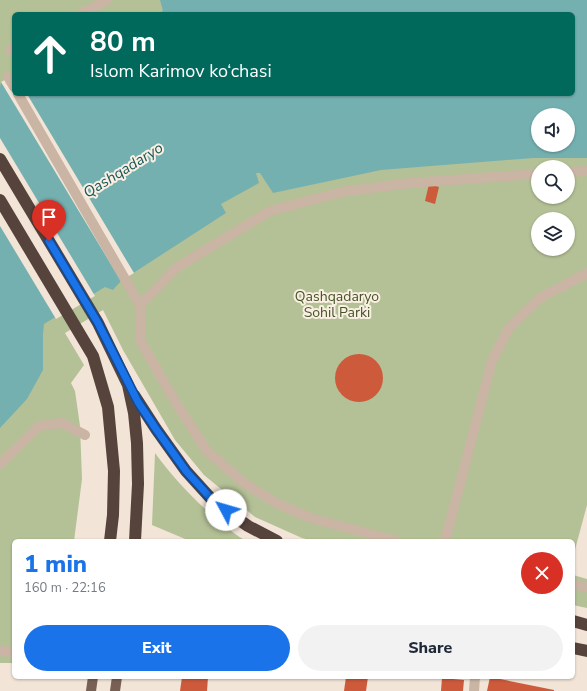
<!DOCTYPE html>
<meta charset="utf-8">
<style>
:root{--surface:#fff;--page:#f2f2f3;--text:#1f2937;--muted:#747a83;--accent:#1a73e8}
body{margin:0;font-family:"Nunito Sans",sans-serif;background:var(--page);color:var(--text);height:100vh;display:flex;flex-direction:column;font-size:15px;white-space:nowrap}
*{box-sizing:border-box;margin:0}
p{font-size:13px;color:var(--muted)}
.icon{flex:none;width:22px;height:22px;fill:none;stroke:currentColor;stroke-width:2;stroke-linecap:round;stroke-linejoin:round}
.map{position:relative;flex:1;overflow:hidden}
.sheet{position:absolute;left:12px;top:539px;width:563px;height:140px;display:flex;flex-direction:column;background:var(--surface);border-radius:6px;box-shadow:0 1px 3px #0004}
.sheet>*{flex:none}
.top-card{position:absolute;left:12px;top:12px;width:563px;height:84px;border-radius:6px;box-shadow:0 1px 3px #0004;background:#00695c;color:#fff;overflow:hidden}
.fabs{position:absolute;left:531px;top:108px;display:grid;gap:8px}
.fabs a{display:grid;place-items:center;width:44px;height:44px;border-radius:50%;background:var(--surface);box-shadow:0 1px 3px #0004;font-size:20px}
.pin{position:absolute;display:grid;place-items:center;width:34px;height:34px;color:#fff;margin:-41px -17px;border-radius:50% 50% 50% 0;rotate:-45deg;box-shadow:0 0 4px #0007}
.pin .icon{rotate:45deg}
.me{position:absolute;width:44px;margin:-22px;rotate:309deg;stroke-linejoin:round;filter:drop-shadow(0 0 3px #0008)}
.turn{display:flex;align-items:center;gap:14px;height:84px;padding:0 12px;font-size:18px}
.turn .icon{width:52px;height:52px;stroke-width:2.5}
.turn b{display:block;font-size:28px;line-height:34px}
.round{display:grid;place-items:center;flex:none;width:42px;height:42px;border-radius:21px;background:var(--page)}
.head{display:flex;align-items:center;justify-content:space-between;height:68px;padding:0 12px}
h1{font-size:24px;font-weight:800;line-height:30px;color:var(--accent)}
.action{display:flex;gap:8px;margin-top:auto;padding:8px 12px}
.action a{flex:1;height:46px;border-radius:24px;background:var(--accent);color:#fff;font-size:16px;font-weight:800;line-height:46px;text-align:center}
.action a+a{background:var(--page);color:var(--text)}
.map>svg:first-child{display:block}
.green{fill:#b4c196;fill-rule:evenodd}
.water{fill:#75b0b0;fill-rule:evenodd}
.pier{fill:#f2e4d7}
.building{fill:#cc5a3b}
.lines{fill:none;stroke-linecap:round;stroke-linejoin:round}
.minor{stroke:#cab4a3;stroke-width:10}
.major{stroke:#786055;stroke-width:10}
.highway{stroke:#56433c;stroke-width:12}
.route-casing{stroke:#114b97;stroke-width:10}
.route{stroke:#1a73e8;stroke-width:7}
.labels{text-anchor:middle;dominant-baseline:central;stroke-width:4;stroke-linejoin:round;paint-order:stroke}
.park-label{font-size:14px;fill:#455428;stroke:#faefe3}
.water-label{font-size:15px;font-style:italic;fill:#195658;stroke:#faefe3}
</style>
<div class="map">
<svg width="587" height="691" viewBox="0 0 587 691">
<rect width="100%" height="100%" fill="#f2e4d7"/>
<g class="green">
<path d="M0,0H587V505L573,557V541H315L302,538L255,517L204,475L175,440L123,350L103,310L65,333L84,365L71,383L75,391L80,426L82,479L74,541H14V663H0ZM14,14H573V94H14ZM538,115H568V145H538ZM538,167H568V197H538ZM538,219H568V249H538Z"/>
<path d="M155,453C175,480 193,499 219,521C228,528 236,536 247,541H190L152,525Z"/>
<path d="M573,575L587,579V608L573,605Z"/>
</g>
<path class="water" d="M160,0H587V158H533L381,170L273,193L260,173H256L259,183L221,204L226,213L121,281L113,290L105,287L44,324L43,334V370L27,399L0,428V87L1,82L14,74V94H573V14H157L163,11ZM538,115H568V145H538Z"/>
<g class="pier">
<path d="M14,74V94H27L134,273L121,281L1,82Z"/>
<path d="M0,138L95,296L56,319L0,226Z"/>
</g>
<g class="building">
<path d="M429,184L439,187L435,204L425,201Z"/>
<circle cx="359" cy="378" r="24"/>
<path d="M182,677H208L207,691H180Z"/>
<path d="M346,677H368L366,691H344Z"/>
<path d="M490,677L554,690V691H487Z"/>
<path d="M442,678L464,680L463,691H441Z"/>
</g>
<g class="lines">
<g class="minor">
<path d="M80,14L107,0"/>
<path d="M10,50L14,48"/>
<path d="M8,77L14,87"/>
<path d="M18,94L140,305L141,342L176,403L207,451L244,483L278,504L311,518L396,541"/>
<path d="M568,172L587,171"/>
<path d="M140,305L176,268L270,211L342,192L410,183L538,174"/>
<path d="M0,464L39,426L62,423L85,435"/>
<path d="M445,541L492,361L509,328L540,298L587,273"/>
<path d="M573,584L587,587"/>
<path d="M0,651L14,652"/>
<path d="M474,691L475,677"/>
</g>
<g class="major">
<path d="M91,691L93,677"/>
<path d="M115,691L117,677"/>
</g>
<g class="highway">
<path d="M0,159L98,323L128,385L134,413L137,443L138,484L135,541"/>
<path d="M0,200L93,356L108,407L114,471L113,515L110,541"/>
<path d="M134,395L156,429L186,471L215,503L248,526L277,541"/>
<path d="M573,621L587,625"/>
<path d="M573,648L587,651"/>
</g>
</g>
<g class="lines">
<defs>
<path id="route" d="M49,241L98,323L138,402L156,429L186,471L215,503L226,510"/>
</defs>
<use href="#route" class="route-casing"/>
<use href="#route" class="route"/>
</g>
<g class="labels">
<g class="park-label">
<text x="337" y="296">Qashqadaryo<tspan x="337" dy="16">Sohil Parki</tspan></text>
</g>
<g class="water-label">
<text transform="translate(123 170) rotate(-32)">Qashqadaryo</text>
</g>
</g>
</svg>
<div class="fabs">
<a><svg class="icon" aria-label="sound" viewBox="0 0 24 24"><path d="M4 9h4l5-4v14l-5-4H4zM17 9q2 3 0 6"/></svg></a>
<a><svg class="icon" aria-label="search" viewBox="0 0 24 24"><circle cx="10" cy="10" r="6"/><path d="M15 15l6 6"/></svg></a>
<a><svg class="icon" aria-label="layers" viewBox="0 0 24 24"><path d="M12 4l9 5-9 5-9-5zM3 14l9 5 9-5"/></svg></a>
</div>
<div class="pin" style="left:49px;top:241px;background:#d93025"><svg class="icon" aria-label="arrive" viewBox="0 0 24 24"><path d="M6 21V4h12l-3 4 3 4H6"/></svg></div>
<svg class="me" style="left:226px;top:510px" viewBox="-20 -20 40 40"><circle r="19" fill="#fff"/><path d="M0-13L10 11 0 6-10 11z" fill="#1a73e8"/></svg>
<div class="top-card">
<div class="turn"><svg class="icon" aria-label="ahead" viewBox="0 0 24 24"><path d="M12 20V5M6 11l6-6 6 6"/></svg><div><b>80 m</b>Islom Karimov ko‘chasi</div></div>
</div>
<section class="sheet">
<div class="head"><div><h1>1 min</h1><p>160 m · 22:16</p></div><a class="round" style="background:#d93025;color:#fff"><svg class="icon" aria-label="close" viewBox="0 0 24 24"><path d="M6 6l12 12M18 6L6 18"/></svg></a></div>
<div class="action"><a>Exit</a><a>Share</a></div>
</section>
</div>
